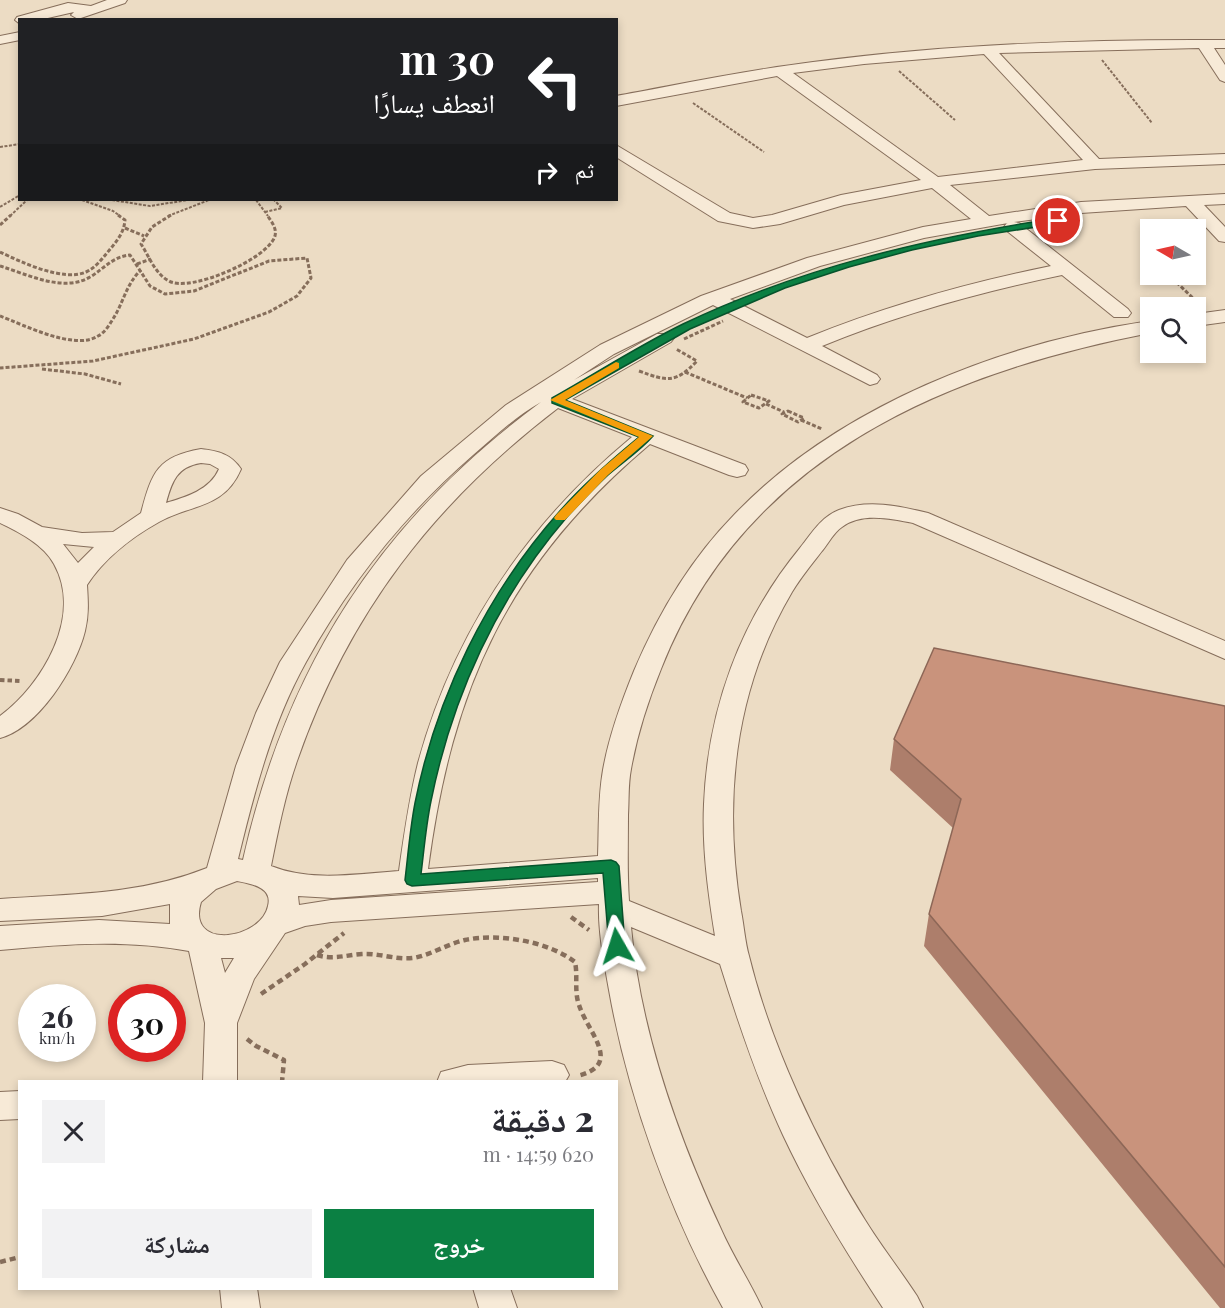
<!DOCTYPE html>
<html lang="ar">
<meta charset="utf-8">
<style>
:root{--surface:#fff;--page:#f2f2f3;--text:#2b2b33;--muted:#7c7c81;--accent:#0b8043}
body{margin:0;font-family:"Playfair Display","Noto Naskh Arabic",serif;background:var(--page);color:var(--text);direction:rtl;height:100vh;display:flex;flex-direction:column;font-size:22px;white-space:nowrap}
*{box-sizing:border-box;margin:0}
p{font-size:20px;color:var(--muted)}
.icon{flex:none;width:33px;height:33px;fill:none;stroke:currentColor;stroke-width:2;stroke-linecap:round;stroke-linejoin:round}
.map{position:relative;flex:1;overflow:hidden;direction:ltr}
.drawer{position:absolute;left:18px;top:1080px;width:600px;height:210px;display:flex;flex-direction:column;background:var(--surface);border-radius:0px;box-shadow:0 3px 9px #0003;direction:rtl}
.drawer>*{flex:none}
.guide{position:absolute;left:18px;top:18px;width:600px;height:183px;border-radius:0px;box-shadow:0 3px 9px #0003;direction:rtl;background:#202124;color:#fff;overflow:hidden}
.needle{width:39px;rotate:279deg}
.controls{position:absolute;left:1140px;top:219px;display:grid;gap:12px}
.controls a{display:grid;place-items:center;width:66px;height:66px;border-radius:0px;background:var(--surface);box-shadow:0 3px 9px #0003;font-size:30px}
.speed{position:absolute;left:18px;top:984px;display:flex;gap:12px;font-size:30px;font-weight:700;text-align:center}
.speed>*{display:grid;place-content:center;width:78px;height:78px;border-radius:50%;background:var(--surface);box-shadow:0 3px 9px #0003;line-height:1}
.speed small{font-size:15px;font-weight:400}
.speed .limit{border:9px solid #d22;background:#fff;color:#111}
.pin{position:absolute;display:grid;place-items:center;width:51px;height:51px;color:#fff;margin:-26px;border:3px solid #fff;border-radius:50%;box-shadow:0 2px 6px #0007}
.me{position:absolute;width:66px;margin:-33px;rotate:354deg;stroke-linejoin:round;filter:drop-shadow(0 0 4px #0008)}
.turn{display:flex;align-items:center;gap:21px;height:126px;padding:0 24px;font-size:27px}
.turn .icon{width:78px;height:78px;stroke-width:2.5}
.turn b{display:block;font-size:42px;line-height:51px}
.then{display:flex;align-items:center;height:57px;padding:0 24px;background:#0003;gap:12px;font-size:22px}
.round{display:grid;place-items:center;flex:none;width:63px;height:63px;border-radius:0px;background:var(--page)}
.head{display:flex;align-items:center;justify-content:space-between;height:102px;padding:0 24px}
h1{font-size:36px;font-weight:800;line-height:45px}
.primary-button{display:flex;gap:12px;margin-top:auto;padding:12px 24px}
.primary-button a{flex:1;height:69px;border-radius:0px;background:var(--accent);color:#fff;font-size:24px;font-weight:800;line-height:69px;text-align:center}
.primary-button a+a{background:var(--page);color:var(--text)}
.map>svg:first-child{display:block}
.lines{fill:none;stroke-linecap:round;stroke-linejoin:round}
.minor-casing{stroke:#866e5b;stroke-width:2}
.path-far3{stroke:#866e5b;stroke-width:2;stroke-dasharray:3 1.5;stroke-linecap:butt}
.path-far2{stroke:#866e5b;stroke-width:3;stroke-dasharray:4 2;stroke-linecap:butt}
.path-far1{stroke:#866e5b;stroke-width:4;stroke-dasharray:4.5 3;stroke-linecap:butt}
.path{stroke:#866e5b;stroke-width:4.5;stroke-dasharray:6 4;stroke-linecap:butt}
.minor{fill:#f7ead7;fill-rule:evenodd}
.wall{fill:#ad7e6b}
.building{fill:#c9937c;stroke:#8d6757;stroke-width:1.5}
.route{fill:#0b8043;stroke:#07532c;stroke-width:1.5}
.slow{fill:#f59e0b}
</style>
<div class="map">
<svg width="1225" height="1308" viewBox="0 0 1225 1308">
<rect width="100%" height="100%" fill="#ecdcc4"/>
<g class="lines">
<defs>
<g id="minor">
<path d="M107,0H127L125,3L78,19L71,15L74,12L39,20H20V24L15,20L17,17L68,3L91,6Z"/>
<path d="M20,32V40L0,44V36Z"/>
<path d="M1225,40V48H1214L1225,65V82L1220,80L1199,48L999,53L1099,159L1225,154V164L1095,169L950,185L989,216L1081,202L1225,194V204L1204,205L1225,227V242L1219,241L1186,206L1081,213L1014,222L1019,223L1128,309L1131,313L1128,317H1114L1062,275C980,292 900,314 822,346L877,375L880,379L877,383L870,385L713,305L614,354L574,380L657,334H671L674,338L671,342L572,399L745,465L748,470L745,475L737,477L729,475L650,444C508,564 452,686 428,869L598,856C599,828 598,798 603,770C609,736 621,703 634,671C658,614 691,559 734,515C838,406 1003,342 1150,321V333C943,373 744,458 661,669C648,701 637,735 631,769C628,784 629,800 628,815C628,843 627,872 629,901L715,936C708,892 702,848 704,804C708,709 740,621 800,548C811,534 821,517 839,510C868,499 899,506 928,513L1225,641V659L913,523C891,519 862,512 842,527C834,532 828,544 822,551C811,565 801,577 792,592C734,690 723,800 741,911C744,926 745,942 749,956C770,1043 818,1145 865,1220C881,1246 900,1270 917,1296L923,1308H883C846,1252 811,1195 783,1135C757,1079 738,1022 720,964L631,927C640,1030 677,1134 720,1227C732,1255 749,1280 762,1308H723C670,1213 628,1097 609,990C604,962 598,931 599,904L331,922L305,926L285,933L254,979L237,1023V1082H203L205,1023L189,951C126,939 63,944 0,950V926L99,920L170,924V904L102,916L0,921V899C72,894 139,895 207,868L236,766L256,713L280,662L347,560L421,476L506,405L600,345L701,296L807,258L923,227L971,219L932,188L844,205L780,224L753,228L718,221L616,157V145L730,213L753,218L772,215L841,195L921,180L777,76L616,106V96C682,84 747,70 813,62C950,44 1087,39 1225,40ZM984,54L1083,160L938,177L793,73L864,64ZM1007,223L1004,227L1007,231L1051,266C967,283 886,306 807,338L730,299L820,266L924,238L1008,223ZM541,402C380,521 287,665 243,860L238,859C254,793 272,723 306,662C349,584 406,513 473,455C495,436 516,416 541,402ZM558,408L632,437C527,524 454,631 418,763C409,799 404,835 399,871C356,874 311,882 271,866C278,831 285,795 297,761C349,612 434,503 558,408ZM598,878V882L331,900L299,905L298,896L333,898ZM237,881C251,884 273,887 268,906C261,940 186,951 201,902L216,889ZM221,958H234L225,973Z"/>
<path d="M1225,310V322L1196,326V314Z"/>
<path d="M201,449C218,451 231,454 241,469C224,509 191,504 159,522C132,537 104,559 87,585C88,601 89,615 85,631C76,668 38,728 0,738V716C43,684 83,616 54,564C44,545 19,532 0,523V508L18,514L42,527L82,533L113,532L141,513C152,472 157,457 201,449ZM201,463L210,464L219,469C210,490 186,497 166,503C172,481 177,467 201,463ZM63,544L94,547L78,563Z"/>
<path d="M552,1061L564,1065L569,1075L565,1082H437L441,1072L468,1065Z"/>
<path d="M20,1091V1119L0,1120V1092Z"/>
<path d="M220,1288H257L260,1308H222Z"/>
<path d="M473,1288H510L517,1308H479Z"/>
</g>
</defs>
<use href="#minor" class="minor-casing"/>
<g class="path-far3">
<path d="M1102,60L1152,123"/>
<path d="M899,71L955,120"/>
<path d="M693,103L764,152"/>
<path d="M0,147L20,144"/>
<path d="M82,200L113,211L120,216"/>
<path d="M112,200L150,206L188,200"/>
<path d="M256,200L268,216"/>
<path d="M0,207L20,195"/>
<path d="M265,212L282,208L274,200"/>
<path d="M10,216L27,200"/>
<path d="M168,216L209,200"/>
</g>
<g class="path-far2">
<path d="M171,215L152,227L141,244C149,256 155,274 169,281C190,293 268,259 275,236C277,228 271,221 267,215"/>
<path d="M0,225L11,215"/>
<path d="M125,228L144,236"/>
<path d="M0,252C21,262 63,282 86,272C95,268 101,260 107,253C115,243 124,234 125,220L118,215"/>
<path d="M1145,253L1150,258"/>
<path d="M137,264L151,259"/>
<path d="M0,266C27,274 63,293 90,277C105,268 112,257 130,255L150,286L165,294L194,291L269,261L307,258L311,278L297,296L269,312L194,339L93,361L0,368"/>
<path d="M1168,274L1199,304"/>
<path d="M0,316C24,325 75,351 98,336C106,332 111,322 116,314C124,299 128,282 141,270"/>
<path d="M684,339L723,321"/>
<path d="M42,369L85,374L121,384"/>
<path d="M639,371C667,381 675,384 697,361L676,349"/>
<path d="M685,372L747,398"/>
<path d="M751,395L769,401L759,408L743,402Z"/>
<path d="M766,404L784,412"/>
<path d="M788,411L804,418L798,422L782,414Z"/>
<path d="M801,420L822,429"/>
</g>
<path class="path-far1" d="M0,680L20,681"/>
<g class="path">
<path d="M571,917L589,930"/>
<path d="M317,955C333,960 346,955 362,954C379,953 396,960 413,958C431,955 447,944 465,940C498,933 548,941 575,962C578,976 574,991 579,1005C588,1033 624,1065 577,1076"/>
<path d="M261,994L305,964L344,933"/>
<path d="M247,1039L256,1046L284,1060L282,1082"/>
<path d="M0,1262L20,1257"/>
</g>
<use href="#minor" class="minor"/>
</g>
<path class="wall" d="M1225,706V1308H1220L924,946L929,914L953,828L890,770L894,739Z"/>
<path class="building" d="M934,648L1225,706V1267L929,914L961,799L894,739Z"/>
<path class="route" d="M1058,218L1062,219V223L978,236L912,250L849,267L785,288L690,329L565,400L653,436C640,451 623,462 608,475C594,488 580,503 567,517C497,598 452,697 431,801C426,825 424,850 421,874L611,860L616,862L619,866L625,946L623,951L617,953L611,951L609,946L603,873L412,886L407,884L405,880C408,855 410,829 415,803C436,697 487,593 559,512C583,484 611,460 639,437L552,403V398C595,374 638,346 683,324C802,267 928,238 1058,218Z"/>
<path class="slow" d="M616,362L619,363V368L565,400L653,436L608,475L565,520H556L554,518L556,515L600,470L639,437L550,400Z"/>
</svg>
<div class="controls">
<a><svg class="needle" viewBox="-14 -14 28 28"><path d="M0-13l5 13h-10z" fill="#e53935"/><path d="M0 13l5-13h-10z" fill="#7c7c81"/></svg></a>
<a><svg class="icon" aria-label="search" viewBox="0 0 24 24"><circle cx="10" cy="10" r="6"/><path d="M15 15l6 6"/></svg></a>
</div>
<div class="speed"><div>26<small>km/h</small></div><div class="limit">30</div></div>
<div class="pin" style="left:1058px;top:221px;background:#d93025"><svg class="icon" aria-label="arrive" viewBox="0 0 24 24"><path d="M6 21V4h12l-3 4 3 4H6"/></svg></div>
<svg class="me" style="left:617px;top:946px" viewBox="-20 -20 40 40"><path d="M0-17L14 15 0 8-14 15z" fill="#0b8043" stroke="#fff" stroke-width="4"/></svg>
<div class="guide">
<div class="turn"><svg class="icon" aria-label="left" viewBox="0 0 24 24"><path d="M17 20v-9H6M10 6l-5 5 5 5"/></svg><div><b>30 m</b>انعطف يسارًا</div></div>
<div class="then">ثم<svg class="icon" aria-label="right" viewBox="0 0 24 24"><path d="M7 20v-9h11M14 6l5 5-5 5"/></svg></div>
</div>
<section class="drawer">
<div class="head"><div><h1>2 دقيقة</h1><p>620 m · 14:59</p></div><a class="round"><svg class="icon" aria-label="close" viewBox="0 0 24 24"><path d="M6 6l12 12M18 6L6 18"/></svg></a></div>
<div class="primary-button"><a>خروج</a><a>مشاركة</a></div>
</section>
</div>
